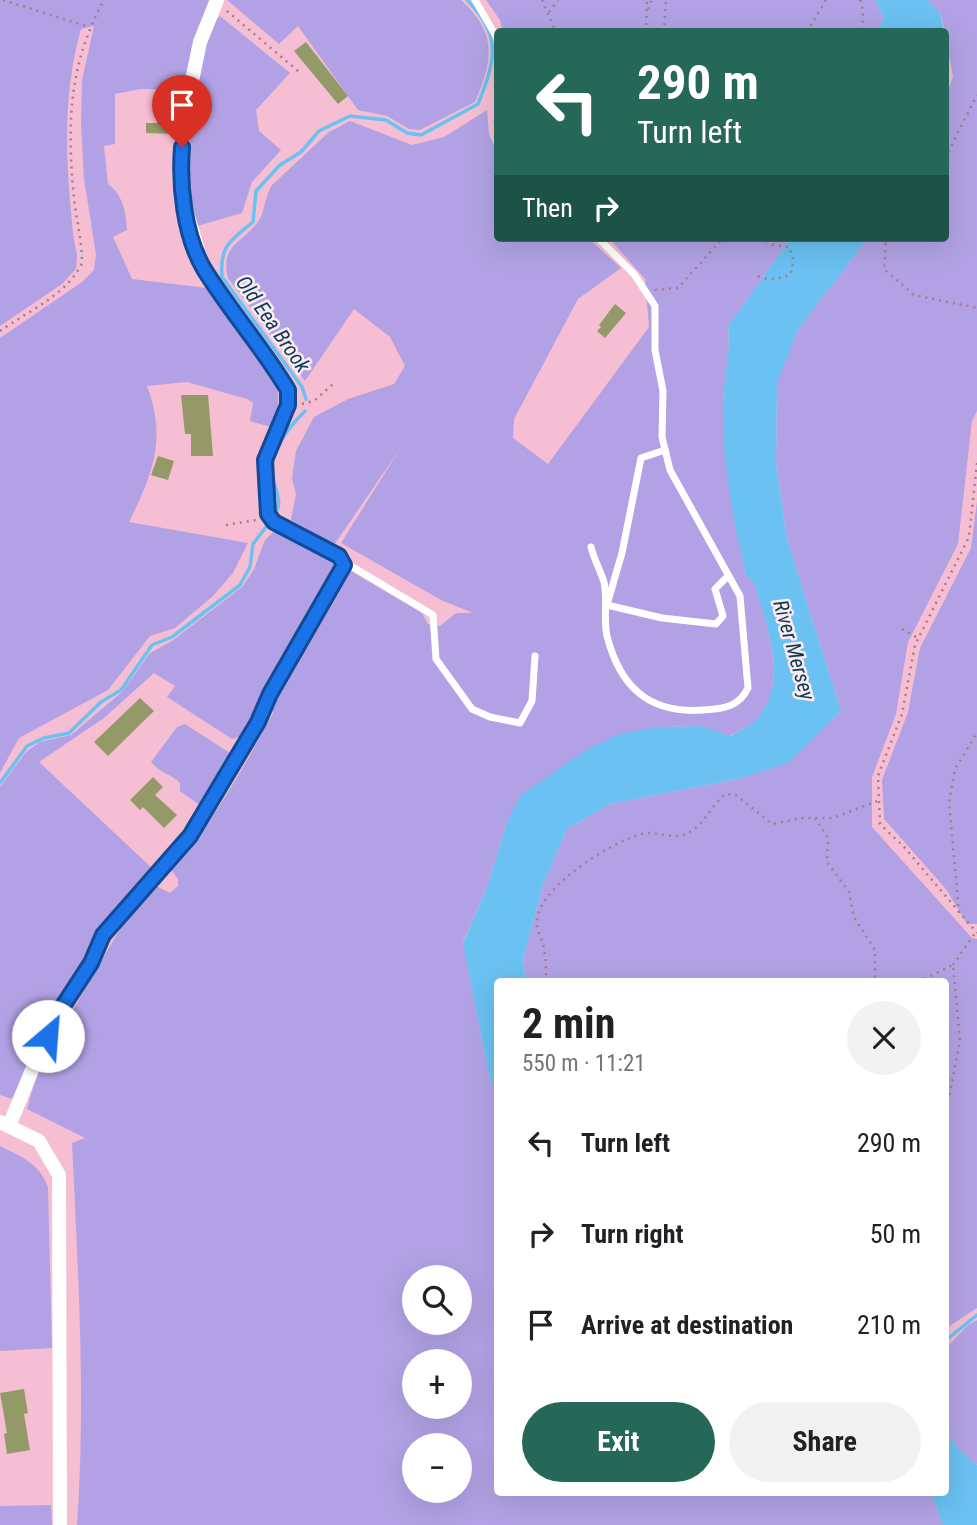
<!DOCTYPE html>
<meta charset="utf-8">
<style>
:root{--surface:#fff;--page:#f2f2f2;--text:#202124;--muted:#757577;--accent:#256858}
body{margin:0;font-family:"Roboto Condensed",sans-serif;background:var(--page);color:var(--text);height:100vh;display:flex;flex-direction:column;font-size:26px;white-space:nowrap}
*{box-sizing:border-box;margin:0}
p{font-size:23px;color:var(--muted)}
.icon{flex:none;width:38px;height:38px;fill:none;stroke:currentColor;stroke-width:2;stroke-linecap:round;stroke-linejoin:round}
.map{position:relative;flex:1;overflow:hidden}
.panel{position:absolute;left:494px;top:978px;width:455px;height:518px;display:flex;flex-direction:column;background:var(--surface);border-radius:7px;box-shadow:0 7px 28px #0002}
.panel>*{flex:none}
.top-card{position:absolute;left:494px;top:28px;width:455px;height:214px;border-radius:7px;box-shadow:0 7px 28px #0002;background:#256858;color:#fff;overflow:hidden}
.tools{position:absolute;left:402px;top:1265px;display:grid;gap:14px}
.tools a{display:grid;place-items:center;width:70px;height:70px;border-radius:50%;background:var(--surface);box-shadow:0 7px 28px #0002;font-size:35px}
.pin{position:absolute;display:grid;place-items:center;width:60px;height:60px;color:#fff;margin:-72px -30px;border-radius:50% 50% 50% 0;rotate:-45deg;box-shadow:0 0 7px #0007}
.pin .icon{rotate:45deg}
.me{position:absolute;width:77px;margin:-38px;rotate:27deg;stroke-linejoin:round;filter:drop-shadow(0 0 5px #0008)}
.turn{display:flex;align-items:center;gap:24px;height:147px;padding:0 28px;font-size:32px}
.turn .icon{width:91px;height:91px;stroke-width:2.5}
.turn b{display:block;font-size:49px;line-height:60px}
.then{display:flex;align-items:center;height:66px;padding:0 28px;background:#0003;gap:14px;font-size:26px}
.round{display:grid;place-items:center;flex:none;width:74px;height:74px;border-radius:37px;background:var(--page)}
.head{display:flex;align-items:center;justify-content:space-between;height:119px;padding:0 28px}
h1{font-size:42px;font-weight:700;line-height:52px}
.cta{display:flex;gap:14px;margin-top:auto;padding:14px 28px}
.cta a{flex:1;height:80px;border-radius:42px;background:var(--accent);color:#fff;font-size:28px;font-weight:700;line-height:80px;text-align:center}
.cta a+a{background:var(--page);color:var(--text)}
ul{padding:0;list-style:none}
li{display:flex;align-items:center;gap:21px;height:91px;padding:0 28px}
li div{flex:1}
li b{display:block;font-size:26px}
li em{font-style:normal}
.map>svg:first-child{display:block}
.green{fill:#b2a2e5;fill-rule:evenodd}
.water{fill:#6ac1f2}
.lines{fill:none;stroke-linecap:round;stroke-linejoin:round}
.stream{stroke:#6ac1f2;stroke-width:3.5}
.building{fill:#939a68}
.path{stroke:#a57c8b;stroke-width:2.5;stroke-dasharray:2 5;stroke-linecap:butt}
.lane{stroke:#fff;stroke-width:7}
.street{stroke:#fff;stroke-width:14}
.route-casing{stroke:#114b97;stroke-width:18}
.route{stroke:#1a73e8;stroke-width:12}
.labels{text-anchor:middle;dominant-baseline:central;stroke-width:5;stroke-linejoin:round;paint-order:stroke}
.water-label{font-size:21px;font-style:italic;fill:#083c55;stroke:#fdebf1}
</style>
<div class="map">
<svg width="977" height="1525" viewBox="0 0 977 1525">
<rect width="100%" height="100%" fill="#f5bed2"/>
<g class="green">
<path d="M0,0H209L194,41L182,90L141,89L115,94V144L104,146L108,184C123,195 126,212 127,230L113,237L132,279L207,288L272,374C281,393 280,408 271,427L250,421L253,403L247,399L187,382L147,386C167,439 153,473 129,522L248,543L233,573L213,596L175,628L150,636L108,690L19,738L0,773V338L82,282L94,270L96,254L84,179L81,124L82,80L94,26L81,29C65,85 65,143 70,200C72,218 72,236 77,254L76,269L62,284L0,326Z"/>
<path d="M227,0H461C498,34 493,59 475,102L420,130L409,129L387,116L358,110L298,26L279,44Z"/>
<path d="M486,0H875L884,18L877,32H503L500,20Z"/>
<path d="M927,0H977V411L972,421L958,544L908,642L896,714L872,777V827L972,938L977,939V1308L945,1329V982H526L523,959L543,885L567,829L610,804L738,779L787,763L841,711L787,539L776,463L777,381L799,328L868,238H945V98L953,77L945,32L940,12Z"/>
<path d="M220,16L290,73L256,110L259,131L281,150L252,182L242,213L194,227C191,208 185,188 184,168C182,137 197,34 220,16Z"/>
<path d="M487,110L489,134L497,153V238H588L621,268L578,299L514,419L513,438L548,464L649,327L645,279L609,238H791L728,326C731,354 723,380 723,407C724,464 733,520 746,575L754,583C766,626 790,678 758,718C752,726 738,731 730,736L701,726L656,727L508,819L487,887L463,942L488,1071L497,1097V1493H931L943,1525H77C86,1397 78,1271 72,1143L85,1138L27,1109L36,1077L87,985L126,919L156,886L170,893L178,886V879L171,870C213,822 243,769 273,713L270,704L349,570L422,613L428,624L440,626L456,613H473L441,600L341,543L400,449L334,545L291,520L296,494L292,478L296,451L314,417L348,399L394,384L405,366L390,337L354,309L305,381L228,278C220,244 242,244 258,222C264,214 265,196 272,185L329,132L350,121L412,145L444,137ZM415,1278H460V1323H415ZM415,1362H460V1407H415ZM415,1446H460V1491H415Z"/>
<path d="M977,501V924H967L946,889L884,819L882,780L908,712L920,648L971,548Z"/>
<path d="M277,528L331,557L335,572L239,737L232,739L167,697L175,686L154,673L104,718L39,762L154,870L121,902L99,934L43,1034L12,1099L0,1095V787L26,752L40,742L71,735L122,692L150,653L172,641L242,587L254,569L265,540Z"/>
<path d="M185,724L233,755L208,797L198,804L180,791V783C171,774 161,774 151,762L177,727Z"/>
<path d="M0,1146C22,1157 39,1163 48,1187L52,1348L0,1351Z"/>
<path d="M977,1320V1465L960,1451L945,1430V1349L968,1325Z"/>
<path d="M51,1505L52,1525H0V1506Z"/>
</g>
<g class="water">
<path d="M875,0H927L940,12L944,31H877L884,18Z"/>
<path d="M791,238H868L799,328L777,382L776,463L787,539L841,711L788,763L738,779L610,804L567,829L543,885L523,959L526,982H497V1097L488,1071L463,943L487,887L508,819L521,795L589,748L620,734L656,727L701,726L731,736C739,731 752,725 758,718C790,677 766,627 754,583L746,575C733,520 722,463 723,406C723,378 731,353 728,326Z"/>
<path d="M945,1430L960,1451L977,1465V1525H943L931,1493H945Z"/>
</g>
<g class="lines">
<g class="stream">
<path d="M306,399L302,387L222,277C219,246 231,240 253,222L256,191L280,165L301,152L319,131L350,116L386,120L407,133L421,135L478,104C495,61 503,36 467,0"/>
<path d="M274,515C285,501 273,488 272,473C270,450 290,426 305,411"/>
<path d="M0,783L27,746L44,738L69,733L101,702L121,690L152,645L172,637L240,585L250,567L253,544L269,523"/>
<path d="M945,1341L977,1315"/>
</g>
</g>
<g class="building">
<path d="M306,42L348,96L338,104L294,51Z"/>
<path d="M146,123H174L173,134L146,133Z"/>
<path d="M615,304L626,313L605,338L597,331L601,327L599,325Z"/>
<path d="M181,395H208L213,456H191V434H185Z"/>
<path d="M158,456L174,461L168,480L151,475Z"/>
<path d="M140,698L154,711L108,756L94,742Z"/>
<path d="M153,777L163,787L155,795L177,815L164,828L143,807L140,810L130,800Z"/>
<path d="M24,1389L28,1413L24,1414L30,1450L7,1454L4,1434L7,1433L0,1393Z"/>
</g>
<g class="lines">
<g class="path">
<path d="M3,0L89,27"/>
<path d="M542,0L556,32"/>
<path d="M860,0L863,11L862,32"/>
<path d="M648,9L652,0"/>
<path d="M227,11L298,71"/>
<path d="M549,12L558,0"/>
<path d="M646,32L647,0"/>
<path d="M664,32L666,0"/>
<path d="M807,32L826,0"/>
<path d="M945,158L977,95"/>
<path d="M889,238L886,240L884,269L914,295L977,308"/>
<path d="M758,276C769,281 779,278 790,275C794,264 794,258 789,247L773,245L761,238"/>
<path d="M655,290L678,288L723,238"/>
<path d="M0,331C27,312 68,294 82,263C82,242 77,221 74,199C67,126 68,65 104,0"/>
<path d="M302,404L314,401L333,384"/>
<path d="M977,463L969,537L915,645L902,714L878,776L880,824L905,848L977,933"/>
<path d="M226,525L256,520"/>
<path d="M902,629L918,638"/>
<path d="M815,818L828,838L827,862L849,892L854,917L875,950V982"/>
<path d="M959,913L949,802L955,769L977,733"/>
<path d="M953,965L975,933"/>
<path d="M546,982C546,970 546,956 543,944C541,936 535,928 537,919C542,885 610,843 641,834C656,830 673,841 688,833C703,826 712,805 725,794L736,795L772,824L803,818H833L877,801"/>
<path d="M918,982L953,965L960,1041L949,1097L945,1099"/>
</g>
<g class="lane">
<path d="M475,0L497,38"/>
<path d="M591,547C594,559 600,570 604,582C608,600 603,619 607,636C620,687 649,714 703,710C723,709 739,707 748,688L740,596L670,470L662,437L663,391L655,350V306L634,274L598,238"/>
<path d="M344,565L351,566L433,615L436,659L472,709L490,717L520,723L532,701L535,656"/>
<path d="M608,601L622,553L641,458L665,450"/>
<path d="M607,605L662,618L716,624L723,616L715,589L728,576"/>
</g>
<g class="street">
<path d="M0,1122L39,1141L59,1175L60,1525"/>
<path d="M9,1126L39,1053L61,1009L91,963L103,935L190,836L258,722L270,694L344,565L339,556L274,522L268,514L265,498V460L288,406V390L203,267L185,206L180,174L184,120L200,42L217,0"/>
</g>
</g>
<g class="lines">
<defs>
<path id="route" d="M48,1036L61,1009L91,963L103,935L190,836L258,722L270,694L344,565L339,556L274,522L268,514L265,460L288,405V390C263,348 230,311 204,269C184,235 179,185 182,147"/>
</defs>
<use href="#route" class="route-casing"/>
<use href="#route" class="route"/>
</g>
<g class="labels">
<g class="water-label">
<text transform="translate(273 324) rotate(55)">Old Eea Brook</text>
<text transform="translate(794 650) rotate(74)">River Mersey</text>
</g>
</g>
</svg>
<div class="tools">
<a><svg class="icon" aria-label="search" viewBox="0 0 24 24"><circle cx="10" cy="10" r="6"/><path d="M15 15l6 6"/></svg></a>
<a>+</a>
<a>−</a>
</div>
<div class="pin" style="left:182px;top:147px;background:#d93025"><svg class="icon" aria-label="arrive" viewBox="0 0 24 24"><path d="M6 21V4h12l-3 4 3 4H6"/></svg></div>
<svg class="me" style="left:48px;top:1036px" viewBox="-20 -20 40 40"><circle r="19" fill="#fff"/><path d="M0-13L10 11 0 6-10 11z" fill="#1a73e8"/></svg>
<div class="top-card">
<div class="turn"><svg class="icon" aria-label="left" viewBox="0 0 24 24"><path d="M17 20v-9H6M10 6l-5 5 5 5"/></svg><div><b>290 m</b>Turn left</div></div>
<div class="then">Then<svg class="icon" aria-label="right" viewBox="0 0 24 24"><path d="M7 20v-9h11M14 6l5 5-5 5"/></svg></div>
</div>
<section class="panel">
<div class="head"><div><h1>2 min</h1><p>550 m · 11:21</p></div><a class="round"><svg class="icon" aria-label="close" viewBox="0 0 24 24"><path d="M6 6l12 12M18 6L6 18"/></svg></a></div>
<ul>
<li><svg class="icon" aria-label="left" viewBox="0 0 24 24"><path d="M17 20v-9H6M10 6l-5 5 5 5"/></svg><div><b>Turn left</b></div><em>290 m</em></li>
<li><svg class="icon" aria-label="right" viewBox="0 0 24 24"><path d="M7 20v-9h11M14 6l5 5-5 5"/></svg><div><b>Turn right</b></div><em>50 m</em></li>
<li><svg class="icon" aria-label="arrive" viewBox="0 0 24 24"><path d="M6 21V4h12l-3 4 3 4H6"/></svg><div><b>Arrive at destination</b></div><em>210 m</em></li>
</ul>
<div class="cta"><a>Exit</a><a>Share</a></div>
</section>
</div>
